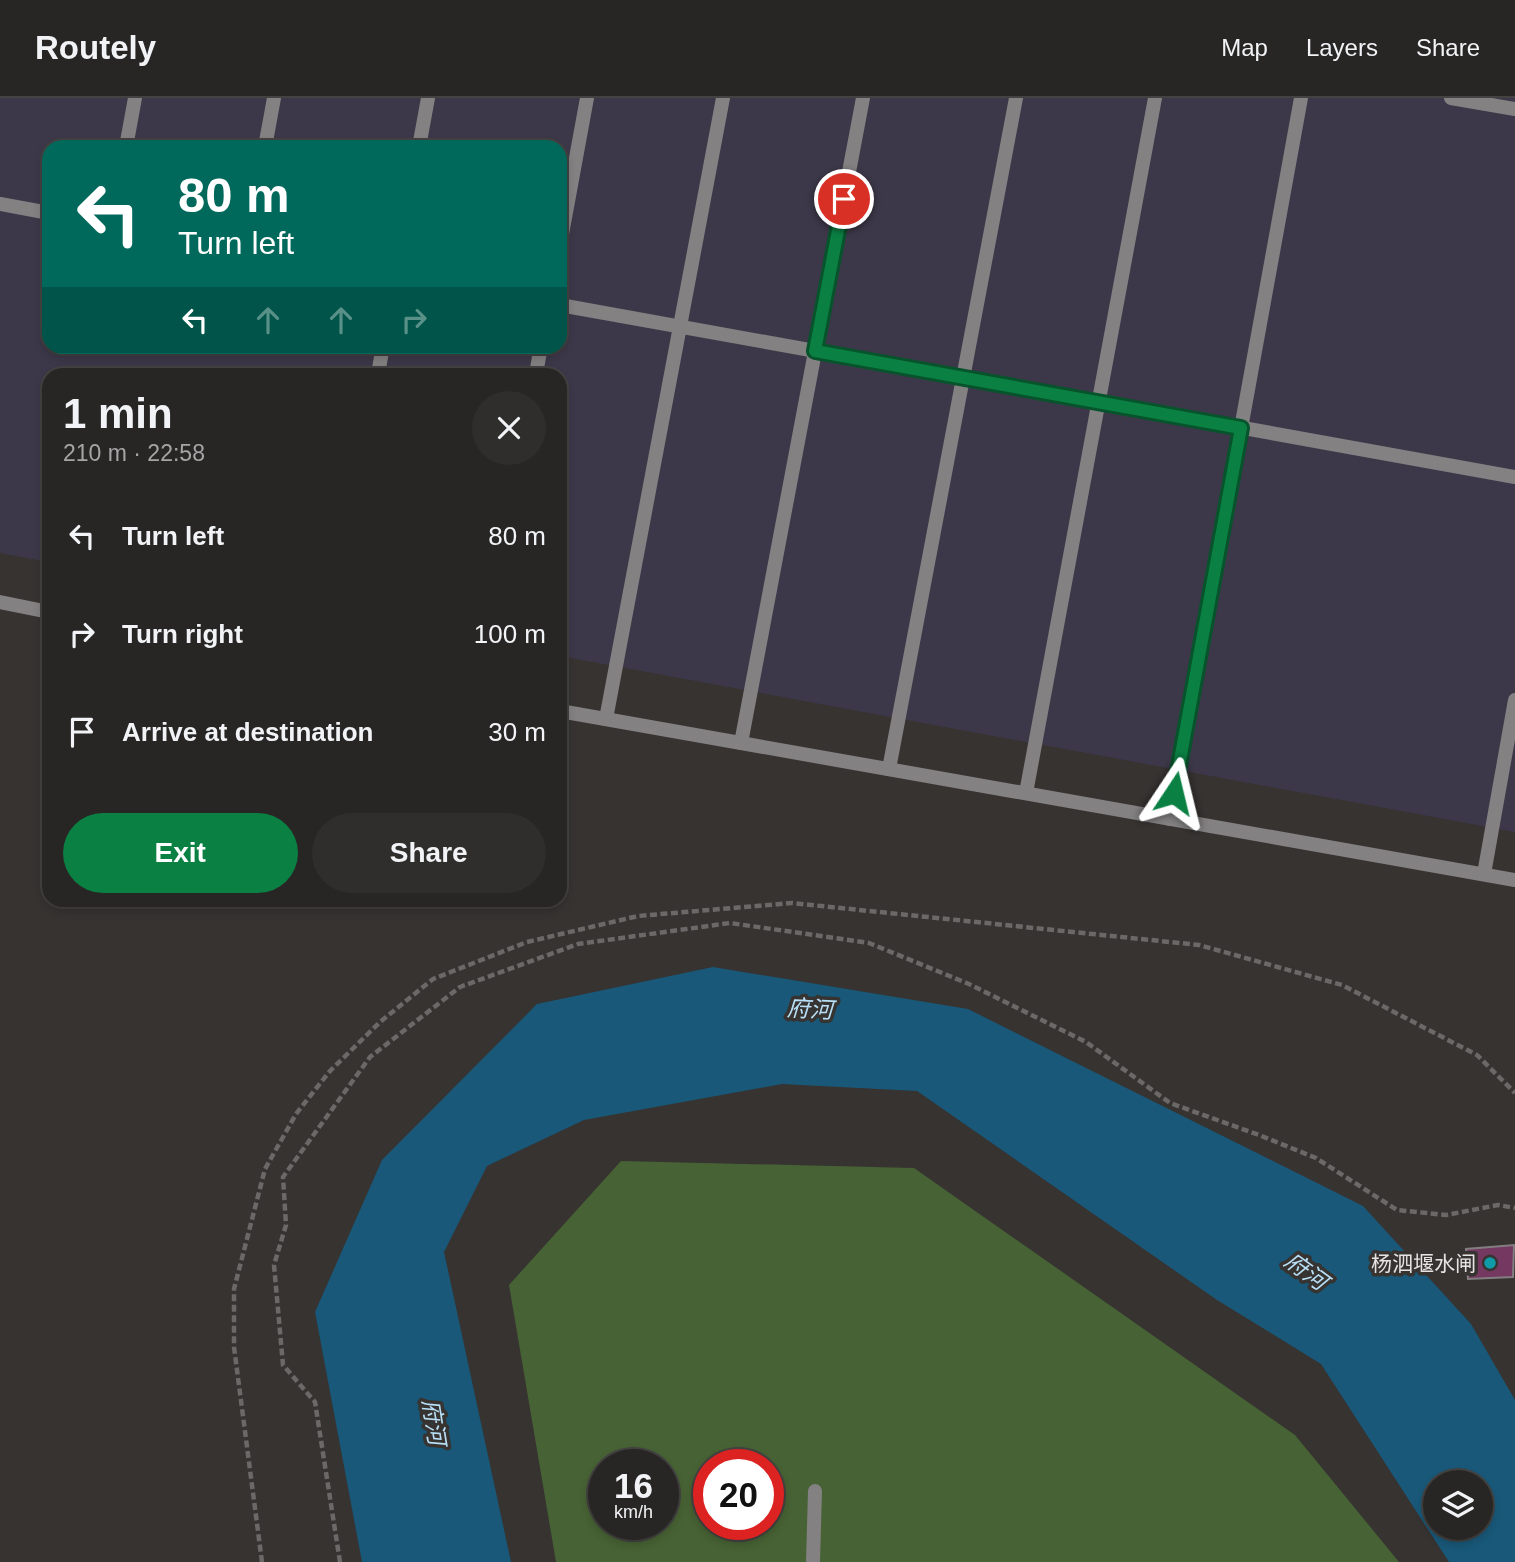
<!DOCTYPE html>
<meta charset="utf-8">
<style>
:root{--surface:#282625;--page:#302e2d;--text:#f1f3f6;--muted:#a5a5a7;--line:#444342;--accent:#0b8043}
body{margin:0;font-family:Helvetica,"Noto Sans SC",sans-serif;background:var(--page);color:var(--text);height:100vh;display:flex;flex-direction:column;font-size:26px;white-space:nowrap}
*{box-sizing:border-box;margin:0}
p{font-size:23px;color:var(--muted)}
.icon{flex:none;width:38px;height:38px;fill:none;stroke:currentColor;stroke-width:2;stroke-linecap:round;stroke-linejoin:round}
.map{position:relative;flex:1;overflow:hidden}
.drawer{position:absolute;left:42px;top:270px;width:525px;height:539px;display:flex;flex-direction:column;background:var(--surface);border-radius:21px;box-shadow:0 4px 10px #0003,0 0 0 2px var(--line)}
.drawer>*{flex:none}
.banner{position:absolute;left:42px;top:42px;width:525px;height:214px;border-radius:21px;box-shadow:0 4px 10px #0003,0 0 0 2px var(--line);background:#00695c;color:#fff;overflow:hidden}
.controls{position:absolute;left:1423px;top:1372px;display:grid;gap:14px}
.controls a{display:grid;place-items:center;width:70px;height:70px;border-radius:50%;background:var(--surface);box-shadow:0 4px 10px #0003,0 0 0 2px var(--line);font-size:35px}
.speed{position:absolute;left:588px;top:1351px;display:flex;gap:14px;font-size:35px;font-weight:700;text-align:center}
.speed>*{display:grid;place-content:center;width:91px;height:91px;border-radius:50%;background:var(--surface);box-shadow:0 4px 10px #0003,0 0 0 2px var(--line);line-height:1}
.speed small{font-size:18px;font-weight:400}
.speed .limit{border:10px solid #d22;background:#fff;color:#111}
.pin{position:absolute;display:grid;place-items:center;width:60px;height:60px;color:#fff;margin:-30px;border:4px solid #fff;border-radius:50%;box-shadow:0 2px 7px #0007}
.me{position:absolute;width:77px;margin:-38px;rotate:10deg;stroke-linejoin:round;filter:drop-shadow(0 0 5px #0008)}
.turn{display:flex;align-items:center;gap:24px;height:147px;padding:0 21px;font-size:32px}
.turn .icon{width:91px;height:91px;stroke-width:2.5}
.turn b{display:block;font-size:49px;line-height:60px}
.lanes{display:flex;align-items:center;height:66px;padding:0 21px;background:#0003;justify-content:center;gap:35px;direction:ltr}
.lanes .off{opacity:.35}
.round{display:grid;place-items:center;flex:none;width:74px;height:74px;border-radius:37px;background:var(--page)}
.summary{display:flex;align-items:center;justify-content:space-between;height:119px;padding:0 21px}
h1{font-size:42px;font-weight:700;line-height:52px}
.cta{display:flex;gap:14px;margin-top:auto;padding:14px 21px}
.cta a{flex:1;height:80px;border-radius:42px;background:var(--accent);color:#fff;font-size:28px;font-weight:700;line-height:80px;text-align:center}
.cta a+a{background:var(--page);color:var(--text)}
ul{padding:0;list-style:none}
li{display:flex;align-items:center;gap:21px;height:98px;padding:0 21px}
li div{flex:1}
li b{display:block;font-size:26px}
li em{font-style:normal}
header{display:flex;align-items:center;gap:42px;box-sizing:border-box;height:98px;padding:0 35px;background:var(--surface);border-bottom:2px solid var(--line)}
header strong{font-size:33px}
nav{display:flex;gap:38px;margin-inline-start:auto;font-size:24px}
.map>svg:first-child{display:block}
.industrial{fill:#3d3849;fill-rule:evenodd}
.green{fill:#476234;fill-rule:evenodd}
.water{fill:#195878;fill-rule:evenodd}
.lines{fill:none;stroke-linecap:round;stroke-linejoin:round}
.stream{stroke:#195878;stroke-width:9}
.building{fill:#753861;stroke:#827e80;stroke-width:2}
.path{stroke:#6b6967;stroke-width:4.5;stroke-dasharray:7 3.5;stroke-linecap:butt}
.service{stroke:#838181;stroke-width:14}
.minor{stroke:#838181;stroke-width:14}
.tertiary{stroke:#838181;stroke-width:14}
.route-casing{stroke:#07532c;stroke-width:18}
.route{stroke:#0b8043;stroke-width:12}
.culture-dot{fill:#0f9aa8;stroke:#363331;stroke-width:2.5}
.labels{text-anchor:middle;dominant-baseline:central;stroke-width:7;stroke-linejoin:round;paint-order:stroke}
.poi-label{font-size:21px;fill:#e6e4e3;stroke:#363331;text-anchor:end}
.water-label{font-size:23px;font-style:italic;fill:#b8dff6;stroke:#363331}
</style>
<header>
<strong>Routely</strong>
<nav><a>Map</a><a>Layers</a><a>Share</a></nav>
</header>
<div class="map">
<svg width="1515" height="1464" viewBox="0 0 1515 1464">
<rect width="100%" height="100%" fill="#363331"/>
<path class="industrial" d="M0,0H1515V734L560,558V276H49V464L0,455ZM49,49H560V248H49Z"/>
<path class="green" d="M621,1063L914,1070L1295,1337L1399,1464H556L509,1187ZM604,1367H663V1426H604ZM709,1367H768V1426H709Z"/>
<path class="water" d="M713,869L968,911L1363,1108L1471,1226L1515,1302V1464H1449L1321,1266L1217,1202L917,993L782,986L584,1022L487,1068L444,1154L511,1464H362L315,1214L382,1062L537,906ZM1435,1384H1480V1430H1435Z"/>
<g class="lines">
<path class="stream" d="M1412,1172L1478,1166"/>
</g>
<path class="building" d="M1514,1147L1513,1179L1468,1181L1466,1151Z"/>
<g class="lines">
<g class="path">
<path d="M262,1464L234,1249V1191L265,1071L296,1016L330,973L380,924L433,881L527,844L638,818L792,805L1199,847L1342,887L1477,957L1515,995"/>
<path d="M340,1464L315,1304L283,1267L274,1167L286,1127L283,1079L370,959L460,889L578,846L730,825L869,845L969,886L1086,944L1170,1005L1259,1037L1316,1060L1397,1112L1446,1117L1498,1107L1515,1110"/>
</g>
<g class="service">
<path d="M1451,0L1515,11"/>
<path d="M126,49L135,0"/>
<path d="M265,49L274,0"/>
<path d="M419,49L428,0"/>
<path d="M0,106L49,115"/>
<path d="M560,147L587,0"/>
<path d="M560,207L1515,379"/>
<path d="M378,276L383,248"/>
<path d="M536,276L541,248"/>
<path d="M606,621L723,0"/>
<path d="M741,645L863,0"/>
<path d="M889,671L1016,0"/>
<path d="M1026,695L1155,0"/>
<path d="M1170,721L1301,0"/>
<path d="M1484,776L1515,602"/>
</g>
<path class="minor" d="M813,1464L815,1393"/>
<g class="tertiary">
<path d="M0,504L49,514"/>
<path d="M560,613L1515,782"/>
</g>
</g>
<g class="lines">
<defs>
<path id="route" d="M844,101L815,253L1241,330L1174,695"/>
</defs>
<use href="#route" class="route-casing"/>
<use href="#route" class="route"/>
</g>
<circle class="culture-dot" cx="1490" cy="1165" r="7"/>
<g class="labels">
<g class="poi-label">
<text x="1476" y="1165">杨泗堰水闸</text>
</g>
<g class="water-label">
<text transform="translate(810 911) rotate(3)">府河</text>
<text transform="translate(1306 1173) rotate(36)">府河</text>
<text transform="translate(434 1324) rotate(81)">府河</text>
</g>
</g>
</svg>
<div class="controls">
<a><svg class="icon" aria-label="layers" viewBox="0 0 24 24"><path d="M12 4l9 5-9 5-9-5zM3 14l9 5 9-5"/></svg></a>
</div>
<div class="speed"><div>16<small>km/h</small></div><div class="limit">20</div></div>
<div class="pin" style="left:844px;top:101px;background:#d93025"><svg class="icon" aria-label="arrive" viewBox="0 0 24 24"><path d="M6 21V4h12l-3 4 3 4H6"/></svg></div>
<svg class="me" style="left:1174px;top:695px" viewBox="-20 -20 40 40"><path d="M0-17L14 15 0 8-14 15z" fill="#0b8043" stroke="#fff" stroke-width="4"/></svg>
<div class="banner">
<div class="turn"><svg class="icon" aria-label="left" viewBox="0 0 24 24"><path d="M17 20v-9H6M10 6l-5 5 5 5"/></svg><div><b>80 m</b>Turn left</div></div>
<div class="lanes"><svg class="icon" aria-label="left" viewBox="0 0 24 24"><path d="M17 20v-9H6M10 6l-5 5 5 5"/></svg><svg class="icon off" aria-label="ahead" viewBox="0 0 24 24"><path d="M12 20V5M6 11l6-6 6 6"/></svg><svg class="icon off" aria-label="ahead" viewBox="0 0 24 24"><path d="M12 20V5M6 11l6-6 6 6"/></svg><svg class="icon off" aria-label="right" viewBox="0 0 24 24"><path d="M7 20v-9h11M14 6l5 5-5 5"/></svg></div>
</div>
<section class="drawer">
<div class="summary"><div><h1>1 min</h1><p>210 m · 22:58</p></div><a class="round"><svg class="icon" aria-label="close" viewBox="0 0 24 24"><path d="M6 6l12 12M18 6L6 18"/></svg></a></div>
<ul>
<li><svg class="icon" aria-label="left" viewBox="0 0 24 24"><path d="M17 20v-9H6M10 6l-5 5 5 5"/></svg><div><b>Turn left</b></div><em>80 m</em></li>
<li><svg class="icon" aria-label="right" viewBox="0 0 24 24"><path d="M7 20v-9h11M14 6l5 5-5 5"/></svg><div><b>Turn right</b></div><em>100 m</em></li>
<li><svg class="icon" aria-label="arrive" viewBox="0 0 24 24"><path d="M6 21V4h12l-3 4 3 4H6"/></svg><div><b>Arrive at destination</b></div><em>30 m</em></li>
</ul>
<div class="cta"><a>Exit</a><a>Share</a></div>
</section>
</div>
